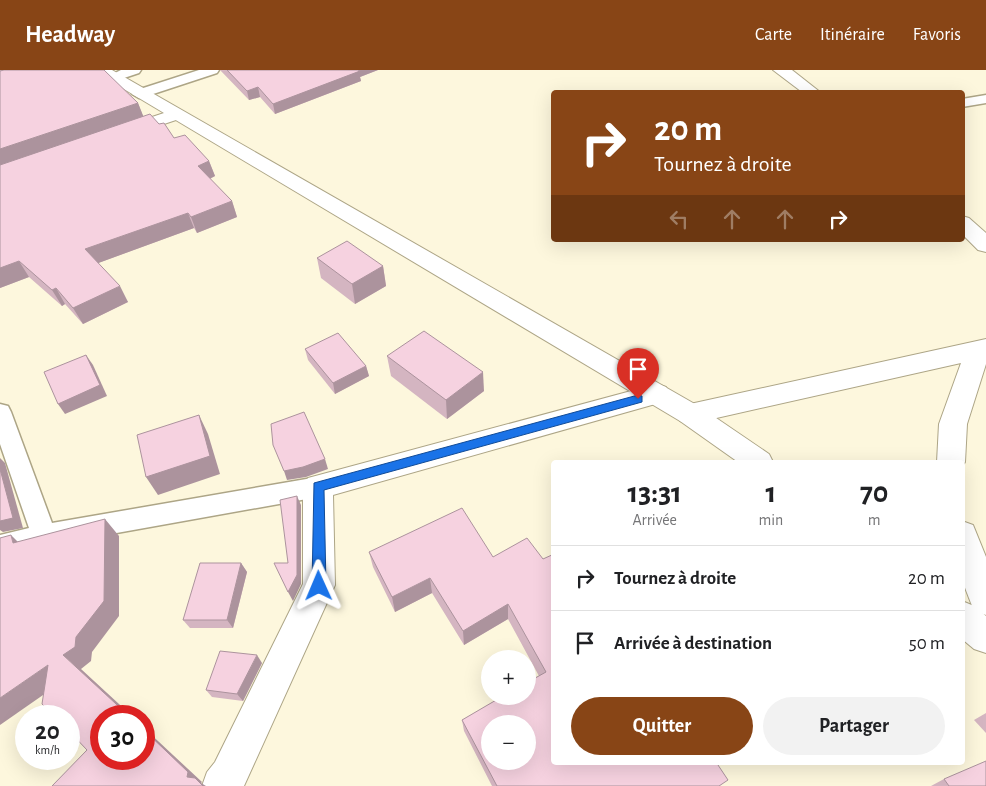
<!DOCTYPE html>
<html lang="fr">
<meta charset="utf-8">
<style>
:root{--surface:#fff;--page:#f2f2f2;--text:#202124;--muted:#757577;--line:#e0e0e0;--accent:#884516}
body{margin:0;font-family:"Alegreya Sans",sans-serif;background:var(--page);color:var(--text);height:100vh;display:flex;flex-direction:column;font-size:19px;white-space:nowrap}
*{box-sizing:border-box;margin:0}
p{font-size:16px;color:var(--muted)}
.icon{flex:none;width:28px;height:28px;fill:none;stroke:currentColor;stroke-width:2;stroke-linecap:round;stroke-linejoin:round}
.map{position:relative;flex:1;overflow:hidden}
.panel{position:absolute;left:551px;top:390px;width:414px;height:305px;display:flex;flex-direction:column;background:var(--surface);border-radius:5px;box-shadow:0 5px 20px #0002}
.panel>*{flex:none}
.guide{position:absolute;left:551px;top:20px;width:414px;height:152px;border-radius:5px;box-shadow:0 5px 20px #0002;background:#884516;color:#fff;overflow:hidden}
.fabs{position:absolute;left:481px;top:580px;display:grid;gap:10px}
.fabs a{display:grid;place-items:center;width:55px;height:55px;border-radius:50%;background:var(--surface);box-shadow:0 5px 20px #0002;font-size:25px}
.speed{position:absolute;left:15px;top:635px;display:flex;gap:10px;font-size:25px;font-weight:700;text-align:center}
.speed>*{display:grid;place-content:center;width:65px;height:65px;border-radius:50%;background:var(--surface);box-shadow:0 5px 20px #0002;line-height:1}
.speed small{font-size:12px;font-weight:400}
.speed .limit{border:8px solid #d22;background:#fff;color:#111}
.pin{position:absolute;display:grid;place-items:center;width:42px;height:42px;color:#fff;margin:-51px -21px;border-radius:50% 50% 50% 0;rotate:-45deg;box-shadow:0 0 5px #0007}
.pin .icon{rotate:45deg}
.me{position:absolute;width:55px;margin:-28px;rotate:359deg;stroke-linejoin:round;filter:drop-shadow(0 0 4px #0008)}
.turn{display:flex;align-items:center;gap:18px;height:105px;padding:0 20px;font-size:22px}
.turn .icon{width:65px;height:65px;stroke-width:2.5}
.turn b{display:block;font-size:35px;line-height:42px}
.lanes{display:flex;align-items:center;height:48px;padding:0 20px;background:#0003;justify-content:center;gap:25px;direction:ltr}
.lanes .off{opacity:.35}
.eta{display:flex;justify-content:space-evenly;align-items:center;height:85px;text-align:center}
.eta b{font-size:30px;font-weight:700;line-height:35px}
.primary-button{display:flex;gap:10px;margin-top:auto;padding:10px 20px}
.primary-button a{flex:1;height:58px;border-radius:30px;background:var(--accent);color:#fff;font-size:20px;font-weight:700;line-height:58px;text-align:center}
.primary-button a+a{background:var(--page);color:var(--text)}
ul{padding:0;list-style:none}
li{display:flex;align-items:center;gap:15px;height:65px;padding:0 20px;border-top:1px solid var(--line)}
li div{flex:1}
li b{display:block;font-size:19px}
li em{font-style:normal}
header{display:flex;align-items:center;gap:30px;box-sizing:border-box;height:70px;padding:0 25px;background:var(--accent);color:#fff}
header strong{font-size:24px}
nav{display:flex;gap:28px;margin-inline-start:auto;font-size:18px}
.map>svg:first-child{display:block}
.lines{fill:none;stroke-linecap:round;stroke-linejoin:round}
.service-casing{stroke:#ada586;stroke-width:3}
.minor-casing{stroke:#ada586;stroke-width:2}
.tertiary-casing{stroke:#ada586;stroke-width:2}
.secondary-casing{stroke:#ada586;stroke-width:2}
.service{fill:#fff;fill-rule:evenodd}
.minor{fill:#fff;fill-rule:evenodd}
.tertiary{fill:#fff;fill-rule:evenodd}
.secondary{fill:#fff;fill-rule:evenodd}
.wall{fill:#d4b5c1}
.shaded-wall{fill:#ac939d}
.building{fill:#f6d2e0;stroke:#ac939d;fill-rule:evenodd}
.route{fill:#1a73e8;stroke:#114b97}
</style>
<header>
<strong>Headway</strong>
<nav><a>Carte</a><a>Itinéraire</a><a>Favoris</a></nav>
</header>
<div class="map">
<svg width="986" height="716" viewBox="0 0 986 716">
<rect width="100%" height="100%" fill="#fdf7dd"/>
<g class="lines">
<defs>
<g id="service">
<path d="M121,0H141L139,3L112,12L105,8Z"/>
<path d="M199,0H219L217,3L144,27L139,28L132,24L134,21Z"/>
<path d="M986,25V33L962,37V29Z"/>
<path d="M0,334L8,336L11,342L52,453L318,407L326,410L330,417L326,424L318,427L44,476L0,487V465L29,458L0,374Z"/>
</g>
<g id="minor">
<path d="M773,0H792L820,22H802Z"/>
<path d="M173,40L179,41L182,45L179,49L122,68L116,67L113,63L116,59Z"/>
<path d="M962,146L969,148L986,163V182L978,180L962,164Z"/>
<path d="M657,314L666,317L670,324L666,331L333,425L335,515L244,716H202L207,702L215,692L303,514V417L308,408Z"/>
</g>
<g id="tertiary">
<path d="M986,269V294L967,354L965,392L962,397V392H937L939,354L961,293L690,354L680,351L676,344L680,337L690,334Z"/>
<path d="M962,451L973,455L986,487V545L974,541L962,510Z"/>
</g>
<g id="secondary">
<path d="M92,0H112L700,337L769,384L773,392H738L680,351Z"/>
<path d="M962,531L974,536L986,546V583L974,579L962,569Z"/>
</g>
</defs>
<use href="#service" class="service-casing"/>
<use href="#minor" class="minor-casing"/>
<use href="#tertiary" class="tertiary-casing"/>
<use href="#secondary" class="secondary-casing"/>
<use href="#service" class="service"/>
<use href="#minor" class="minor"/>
<use href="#tertiary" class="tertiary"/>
<use href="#secondary" class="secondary"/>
</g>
<g class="wall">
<path d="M0,0L138,33L143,46L174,68L209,91L215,106L210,109L232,131L237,147L197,163L194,158L98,193L128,232L83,254L65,234L62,236L29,207L0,218Z"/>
<path d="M220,0H378L360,7L361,11L275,44L260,27L249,30Z"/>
<path d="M317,188L383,196L386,216L355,234L321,208Z"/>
<path d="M305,279L366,296L369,306L335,324L308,290Z"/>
<path d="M387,286L484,321L447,349L391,306Z"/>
<path d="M369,482L493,487L543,489L554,692L722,716H492L464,661L462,650L539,606L508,549L464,575L432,523L395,542L373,497Z"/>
<path d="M241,493L247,502L233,558H190L183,550Z"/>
<path d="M262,593L243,631L212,627L206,620Z"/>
<path d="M986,643V663L974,650Z"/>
<path d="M944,709L986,716H931Z"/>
</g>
<g class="shaded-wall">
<path d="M356,0H378L360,7L361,11L275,44L273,34Z"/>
<path d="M258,17L260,27L249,30L247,21Z"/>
<path d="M138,33L144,48L0,97V79Z"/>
<path d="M209,91L215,106L203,112L198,96Z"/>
<path d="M232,131L237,147L197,163L191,147Z"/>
<path d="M188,143L194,158L93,195L85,179Z"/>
<path d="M19,191L29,207L0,218V198Z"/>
<path d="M383,196L386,216L355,234L352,214Z"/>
<path d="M120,216L128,232L83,254L73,238Z"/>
<path d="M56,218L65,234L62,236L52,220Z"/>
<path d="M86,285L93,295L107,326L65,344L58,334Z"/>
<path d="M366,296L369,306L335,324L333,313Z"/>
<path d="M483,302L484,321L447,349L446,330Z"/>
<path d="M199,345L208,364L220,404L158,425L146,407Z"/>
<path d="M0,388L5,393L23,458L3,462L0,460Z"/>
<path d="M325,389L328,399L306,407L287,410L284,401Z"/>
<path d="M297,426L301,435V514L293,531L288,522Z"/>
<path d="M105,449L119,466V546L92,582L91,591L81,599L132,646H129L63,585L76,567Z"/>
<path d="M11,465L28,482L13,473Z"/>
<path d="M241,493L247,502L233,558L227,550Z"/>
<path d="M430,508L432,523L395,542L392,527Z"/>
<path d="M508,534V549L464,575L463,561Z"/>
<path d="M257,585L262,593L243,631L237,624Z"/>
<path d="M48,595L66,609L0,655V628Z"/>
<path d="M144,658L202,712L201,713L206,716H203L187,707L144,660Z"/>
</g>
<g class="building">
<path d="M4,0H104L138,33L0,79V1Z"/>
<path d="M227,0H358L360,1L273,34L258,17L247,21Z"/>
<path d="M150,44L159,54L164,53L174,68L185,65L209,91L198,96L232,131L191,147L188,143L85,179L120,216L73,238L56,218L52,220L19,191L0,198V95Z"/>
<path d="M347,171L383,196L352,214L317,188Z"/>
<path d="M424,261L483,302L446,330L387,286Z"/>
<path d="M338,263L366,296L333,313L305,279Z"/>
<path d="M86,285L100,315L58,334L44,302Z"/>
<path d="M304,342L325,389L303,397L284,401L273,375L271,354Z"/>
<path d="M199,345L210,386L146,407L137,365Z"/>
<path d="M0,399L13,448L0,451Z"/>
<path d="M297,426V505L288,522L274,493H288L280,430Z"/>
<path d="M462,438L493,487L527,468L543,489L554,484V692H716L728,710L719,716H497L462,650L503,626H528V612L546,602L508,534L463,561L430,508L392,527L369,482ZM490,654H528V691H490Z"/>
<path d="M105,449L104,531L76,567L75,577L63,585L129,646H101V689H144V660L188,702L187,707L195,708L203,716H52L87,680L69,661V646H54L42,634L48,595L0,628V468L11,465L13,473Z"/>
<path d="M200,493H241L227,550H183Z"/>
<path d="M220,581L257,585L237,624L206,620Z"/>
<path d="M986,691V716H949L944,709Z"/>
</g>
<path class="route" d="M638,325L642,326V332L324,420L326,516L324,520L319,522L314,520L312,516L314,413Z"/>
</svg>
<div class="fabs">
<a>+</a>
<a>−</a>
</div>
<div class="speed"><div>20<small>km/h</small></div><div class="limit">30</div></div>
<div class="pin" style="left:638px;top:329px;background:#d93025"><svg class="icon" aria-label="arrive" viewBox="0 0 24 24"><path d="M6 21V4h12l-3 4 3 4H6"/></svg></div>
<svg class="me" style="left:319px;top:516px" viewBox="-20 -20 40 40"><path d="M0-17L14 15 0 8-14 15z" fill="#1a73e8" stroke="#fff" stroke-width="4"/></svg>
<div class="guide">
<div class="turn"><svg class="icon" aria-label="right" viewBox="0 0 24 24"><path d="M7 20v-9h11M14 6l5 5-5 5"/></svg><div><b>20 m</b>Tournez à droite</div></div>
<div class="lanes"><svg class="icon off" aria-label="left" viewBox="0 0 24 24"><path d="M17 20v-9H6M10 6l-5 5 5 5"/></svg><svg class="icon off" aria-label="ahead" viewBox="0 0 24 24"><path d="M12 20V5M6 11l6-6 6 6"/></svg><svg class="icon off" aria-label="ahead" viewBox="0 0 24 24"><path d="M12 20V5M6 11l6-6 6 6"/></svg><svg class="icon" aria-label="right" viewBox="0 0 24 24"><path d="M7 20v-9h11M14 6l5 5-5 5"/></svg></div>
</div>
<section class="panel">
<div class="eta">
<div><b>13:31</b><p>Arrivée</p></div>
<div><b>1</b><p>min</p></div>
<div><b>70</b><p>m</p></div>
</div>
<ul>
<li><svg class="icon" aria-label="right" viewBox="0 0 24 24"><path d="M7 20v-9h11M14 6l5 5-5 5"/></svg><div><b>Tournez à droite</b></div><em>20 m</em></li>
<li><svg class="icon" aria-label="arrive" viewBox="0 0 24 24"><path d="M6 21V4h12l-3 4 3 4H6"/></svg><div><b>Arrivée à destination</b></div><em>50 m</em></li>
</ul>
<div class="primary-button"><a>Quitter</a><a>Partager</a></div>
</section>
</div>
